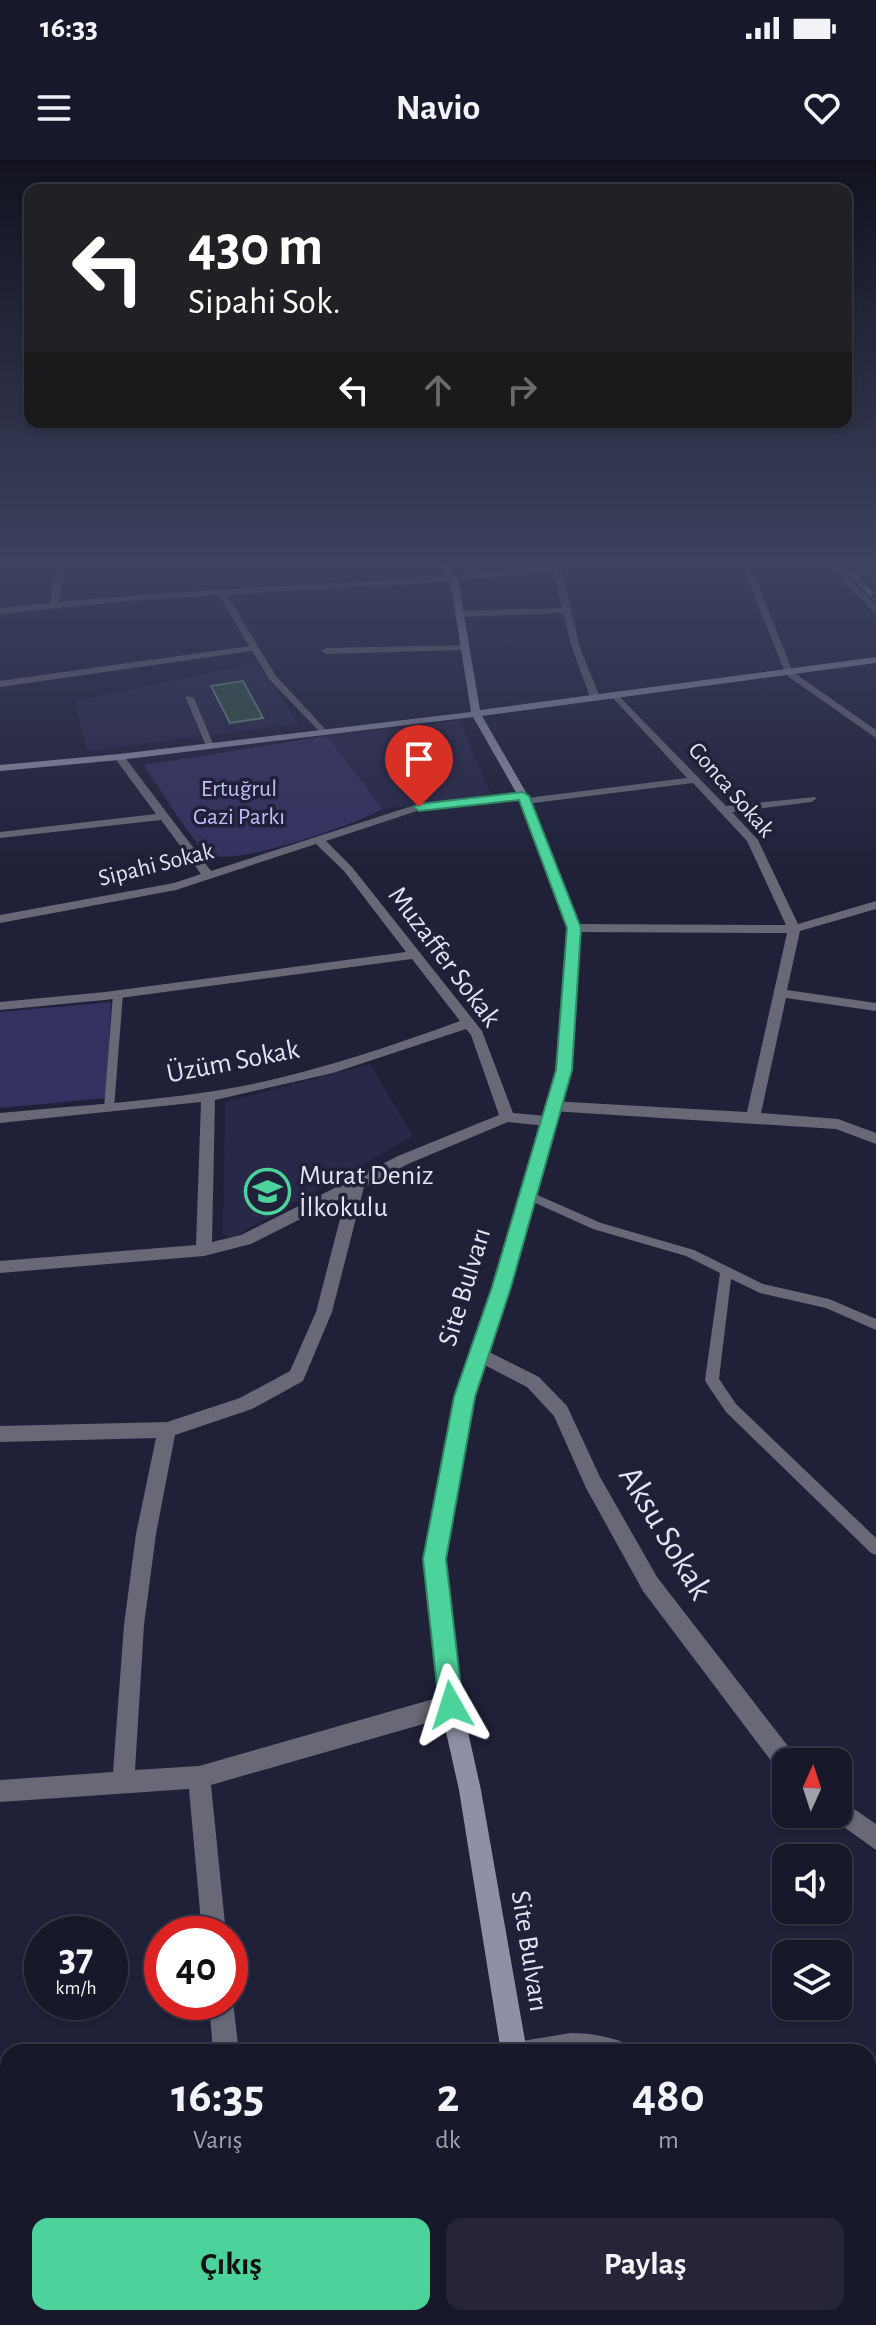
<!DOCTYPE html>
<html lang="tr">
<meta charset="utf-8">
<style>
:root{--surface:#18182b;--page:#252537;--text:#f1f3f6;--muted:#9fa0a9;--line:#363747;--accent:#4cd39b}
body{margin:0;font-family:"Alegreya Sans",sans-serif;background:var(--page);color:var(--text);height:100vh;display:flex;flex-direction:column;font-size:30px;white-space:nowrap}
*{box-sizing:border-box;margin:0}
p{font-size:26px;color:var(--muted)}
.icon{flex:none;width:44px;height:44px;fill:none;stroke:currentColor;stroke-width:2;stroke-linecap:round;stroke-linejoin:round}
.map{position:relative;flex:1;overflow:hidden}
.details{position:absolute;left:0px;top:1884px;width:876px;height:282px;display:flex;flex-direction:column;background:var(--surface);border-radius:24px 24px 0 0;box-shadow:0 2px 6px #0004,0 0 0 2px var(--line)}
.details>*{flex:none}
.banner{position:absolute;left:24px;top:24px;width:828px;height:244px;border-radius:16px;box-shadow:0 2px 6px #0004,0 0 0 2px var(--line);background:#202124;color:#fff;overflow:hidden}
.needle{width:52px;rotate:3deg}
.tools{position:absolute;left:772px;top:1588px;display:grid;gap:16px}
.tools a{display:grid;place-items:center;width:80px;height:80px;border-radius:16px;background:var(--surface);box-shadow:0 2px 6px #0004,0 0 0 2px var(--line);font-size:40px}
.speed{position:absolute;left:24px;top:1756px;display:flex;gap:16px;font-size:40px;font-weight:700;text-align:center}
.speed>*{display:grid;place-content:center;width:104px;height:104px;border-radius:50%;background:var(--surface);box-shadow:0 2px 6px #0004,0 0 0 2px var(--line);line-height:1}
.speed small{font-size:20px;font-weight:400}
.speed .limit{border:12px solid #d22;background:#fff;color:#111}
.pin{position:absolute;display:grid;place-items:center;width:68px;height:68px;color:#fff;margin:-82px -34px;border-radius:50% 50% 50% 0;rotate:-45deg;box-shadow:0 0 8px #0007}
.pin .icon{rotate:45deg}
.me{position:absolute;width:88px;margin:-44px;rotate:354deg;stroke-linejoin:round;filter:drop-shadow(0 0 6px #0008)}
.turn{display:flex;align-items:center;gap:28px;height:168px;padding:0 32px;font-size:36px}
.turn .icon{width:104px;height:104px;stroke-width:2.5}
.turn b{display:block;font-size:56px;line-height:68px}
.lanes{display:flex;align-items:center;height:76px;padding:0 32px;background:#0003;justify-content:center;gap:40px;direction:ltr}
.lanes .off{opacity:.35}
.eta{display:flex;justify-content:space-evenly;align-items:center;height:136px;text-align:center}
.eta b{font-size:48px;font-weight:700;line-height:56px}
.action{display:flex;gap:16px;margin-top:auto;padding:16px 32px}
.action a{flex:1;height:92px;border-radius:16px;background:var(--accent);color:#111;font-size:32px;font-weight:700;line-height:92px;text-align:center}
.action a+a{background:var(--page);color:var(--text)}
.status{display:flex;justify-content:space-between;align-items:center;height:56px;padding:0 40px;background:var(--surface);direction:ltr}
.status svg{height:22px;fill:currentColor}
header{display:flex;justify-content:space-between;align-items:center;height:104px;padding:0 32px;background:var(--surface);font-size:36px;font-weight:700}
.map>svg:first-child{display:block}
.built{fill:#292848}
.green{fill:#343160}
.building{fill:#345544;stroke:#6d8f7d;stroke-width:2}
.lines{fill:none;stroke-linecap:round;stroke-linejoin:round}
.lane{fill:#686876;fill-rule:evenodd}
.street{fill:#686876;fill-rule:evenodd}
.secondary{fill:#8f90a5;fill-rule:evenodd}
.rail-casing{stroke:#a6a7ba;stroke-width:5}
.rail{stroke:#202039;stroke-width:3;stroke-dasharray:10;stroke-linecap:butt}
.route{fill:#4cd39b;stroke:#318965;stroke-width:2}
.labels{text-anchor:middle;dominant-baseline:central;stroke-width:7;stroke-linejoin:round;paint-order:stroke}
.far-park-label{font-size:24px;fill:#bdbef6;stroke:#202039}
.far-street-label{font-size:24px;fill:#e1e2f3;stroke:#202039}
.street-label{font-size:28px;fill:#e1e2f3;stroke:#202039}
.poi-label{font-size:28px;fill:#e1e2f3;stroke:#202039;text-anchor:start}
.near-street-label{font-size:34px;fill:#e1e2f3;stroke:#202039}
</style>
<div class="status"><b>16:33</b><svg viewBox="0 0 49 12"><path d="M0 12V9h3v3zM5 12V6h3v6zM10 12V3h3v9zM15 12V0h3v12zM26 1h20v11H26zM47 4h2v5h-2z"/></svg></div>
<header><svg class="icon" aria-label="menu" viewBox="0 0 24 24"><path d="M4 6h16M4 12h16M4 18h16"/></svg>Navio<svg class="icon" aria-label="heart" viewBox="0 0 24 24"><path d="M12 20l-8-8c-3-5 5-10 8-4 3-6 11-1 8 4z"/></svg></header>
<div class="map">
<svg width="876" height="2165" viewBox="0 0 876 2165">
<rect width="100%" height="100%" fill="#202039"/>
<g class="built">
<path d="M257,503L299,564L87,591L75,541Z"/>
<path d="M459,561L491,634L383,649L327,576Z"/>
<path d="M370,904L413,976L233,1077L223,1075L225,942Z"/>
</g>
<g class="green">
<path d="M327,576L383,649C355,664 234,708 208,694C195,686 155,621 144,605Z"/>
<path d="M111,842L106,938L0,948V852Z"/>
</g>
<path class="building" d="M243,521L263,558L230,563L211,526Z"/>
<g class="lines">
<g class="lane">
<path d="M187,536L194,538L214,586L213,588L206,586L186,538Z"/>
<path d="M118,831L123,834L114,948L109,952L104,948L113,834Z"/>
<path d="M526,1030L601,1063L694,1090L763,1124L829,1139L876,1159V1170L826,1148L760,1133L731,1119L719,1219L736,1244L876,1378V1395L871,1393L726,1252L707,1224L705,1220L720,1113L686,1096L593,1069L522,1037L520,1034Z"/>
<path d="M571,1873C593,1873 610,1877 631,1885L634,1892H506L509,1885L516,1882Z"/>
</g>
<g class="street">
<path d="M57,405H65L59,442C183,430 307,425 431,418C480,415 528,405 577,405L561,409L580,488L600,537L595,540L590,537L572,488L563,453L459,457L455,454L459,451L562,448L553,410L454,421L227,435L276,516L327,571L322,574L269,519L252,491L0,527V521L249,486L219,435L128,441L0,454V448L50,443Z"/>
<path d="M742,405H750L793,512L876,570V578L786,515Z"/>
<path d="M828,405H836L876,446V454Z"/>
<path d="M856,405H864L876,417V424Z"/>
<path d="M467,485L468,487L464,490L326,494L321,491L326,488Z"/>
<path d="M615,532L726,646L815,637L816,639L811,642L732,652L758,680L798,764L876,741V749L800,771L787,830L876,843V851L786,838L761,953L838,959L876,973V984L836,969L551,951L544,946L551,941L747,952L787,773L574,772L568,768L574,764L786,765L747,681L693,623L526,644L522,643V639L420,650L326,681L352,707L482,871L513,953L546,956L553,961L546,966L508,962L408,1004L364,1027L332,1152L303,1221L252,1249L175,1275L156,1374L144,1465L135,1610L199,1606L451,1534L459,1537L462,1545L459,1553L451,1556L211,1625L226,1774H202L189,1629L0,1642V1620L113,1612L124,1465L136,1374L156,1278L0,1282V1266L167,1262L240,1238L290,1211L316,1152L346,1036L251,1084L204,1096L0,1113V1101L196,1085L201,942L0,963V953C81,945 163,941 243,926C317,911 389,887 460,861L412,799L105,840L0,850V842L105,832L406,792L344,711L316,684L176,730L0,763V755L174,723L201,714L161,660L0,678V672L156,654L114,597L119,594L123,595L211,711L415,645L523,633L527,634V638L687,618L612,537V533ZM466,869L471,875L499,955L398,996L241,1075L212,1082L215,940L333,913Z"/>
<path d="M479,1187L539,1217L567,1246L600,1317L657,1417L794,1594L797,1602H786V1613L778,1610L643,1431L586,1328L554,1256L527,1227L473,1199L470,1194L473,1189Z"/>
<path d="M838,1638L876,1664V1690L830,1657L829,1654H838Z"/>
<path d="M230,1834L233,1842L239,1892H213L209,1842H230Z"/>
<path d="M8,1992V2018L0,2019V1993Z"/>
<path d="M868,1993L876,1996V2030L868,2026Z"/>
<rect x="237" y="2158" width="28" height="7"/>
</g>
<g class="secondary">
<path d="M439,405H447L458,419L480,550L876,497V503L482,556L531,641L580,768L571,910L509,1127L474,1237L445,1399L462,1545L481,1630L527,1892H501L459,1630L440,1545L425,1399L456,1237L493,1127L557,910L568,768L521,641L473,557L119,600L0,611V605L119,594L471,552L450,419Z"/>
<path d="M876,1930V1977L868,1980V1933Z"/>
<path d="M551,2158H579L580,2165H552Z"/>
<path d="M790,2158H818L816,2165H788Z"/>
</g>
<defs>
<path id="rail" d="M844,405L876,439"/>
</defs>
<use href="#rail" class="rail-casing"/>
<use href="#rail" class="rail"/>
</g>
<linearGradient id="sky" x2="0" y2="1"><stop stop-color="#12121f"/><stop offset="0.57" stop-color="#3c425f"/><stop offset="1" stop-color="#3c425f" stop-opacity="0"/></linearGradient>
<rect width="876" height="708" fill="url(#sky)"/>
<path class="route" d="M523,632L529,636L581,768L572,910L511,1127L475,1237L446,1399L463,1545L460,1554L451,1557L442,1554L439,1545L423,1399L454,1237L492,1127L556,910L567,768L519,640L419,651L413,647L419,644Z"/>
<defs>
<symbol id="school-ring" viewBox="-11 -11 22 22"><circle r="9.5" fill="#202039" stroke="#4cd39b" stroke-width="1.5"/><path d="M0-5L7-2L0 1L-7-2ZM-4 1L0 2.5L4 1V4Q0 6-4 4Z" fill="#4cd39b"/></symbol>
</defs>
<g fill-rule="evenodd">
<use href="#school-ring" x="242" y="1006" width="51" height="51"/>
</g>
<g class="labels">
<g class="far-park-label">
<text x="239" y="629">Ertuğrul<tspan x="239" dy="28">Gazi Parkı</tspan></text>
</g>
<g class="far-street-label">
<text transform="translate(731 630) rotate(49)">Gonca Sokak</text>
<text transform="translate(156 705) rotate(-14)">Sipahi Sokak</text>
</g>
<g class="street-label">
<text transform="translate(444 797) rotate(53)">Muzaffer Sokak</text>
<text transform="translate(233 902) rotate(-11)">Üzüm Sokak</text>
<text transform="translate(465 1127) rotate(-73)">Site Bulvarı</text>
<text transform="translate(529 1791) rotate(81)">Site Bulvarı</text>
</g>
<g class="poi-label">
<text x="299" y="1016">Murat Deniz<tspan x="299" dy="32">İlkokulu</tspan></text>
</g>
<g class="near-street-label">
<text transform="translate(665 1373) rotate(59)">Aksu Sokak</text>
</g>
</g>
</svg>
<div class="tools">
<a><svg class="needle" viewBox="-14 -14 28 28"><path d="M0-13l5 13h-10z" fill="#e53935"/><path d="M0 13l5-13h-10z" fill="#9fa0a9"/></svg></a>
<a><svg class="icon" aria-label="sound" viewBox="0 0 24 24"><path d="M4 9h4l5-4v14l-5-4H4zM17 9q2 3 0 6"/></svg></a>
<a><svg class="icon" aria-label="layers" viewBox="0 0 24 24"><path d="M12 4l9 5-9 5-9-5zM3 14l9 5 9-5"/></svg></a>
</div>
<div class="speed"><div>37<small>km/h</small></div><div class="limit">40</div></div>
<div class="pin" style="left:419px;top:647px;background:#d93025"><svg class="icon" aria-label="arrive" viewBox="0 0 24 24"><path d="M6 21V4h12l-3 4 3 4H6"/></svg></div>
<svg class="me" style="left:451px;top:1545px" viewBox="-20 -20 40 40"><path d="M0-17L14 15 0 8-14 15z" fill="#4cd39b" stroke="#fff" stroke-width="4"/></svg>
<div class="banner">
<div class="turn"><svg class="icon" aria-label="left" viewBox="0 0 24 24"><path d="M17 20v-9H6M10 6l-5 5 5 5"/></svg><div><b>430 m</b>Sipahi Sok.</div></div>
<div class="lanes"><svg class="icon" aria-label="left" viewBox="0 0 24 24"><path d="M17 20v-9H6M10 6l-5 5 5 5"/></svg><svg class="icon off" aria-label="ahead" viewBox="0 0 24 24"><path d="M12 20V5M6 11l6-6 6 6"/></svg><svg class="icon off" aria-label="right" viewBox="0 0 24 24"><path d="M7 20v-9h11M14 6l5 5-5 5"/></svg></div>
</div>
<section class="details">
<div class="eta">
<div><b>16:35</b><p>Varış</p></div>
<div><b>2</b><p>dk</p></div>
<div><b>480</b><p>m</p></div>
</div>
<div class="action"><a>Çıkış</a><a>Paylaş</a></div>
</section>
</div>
